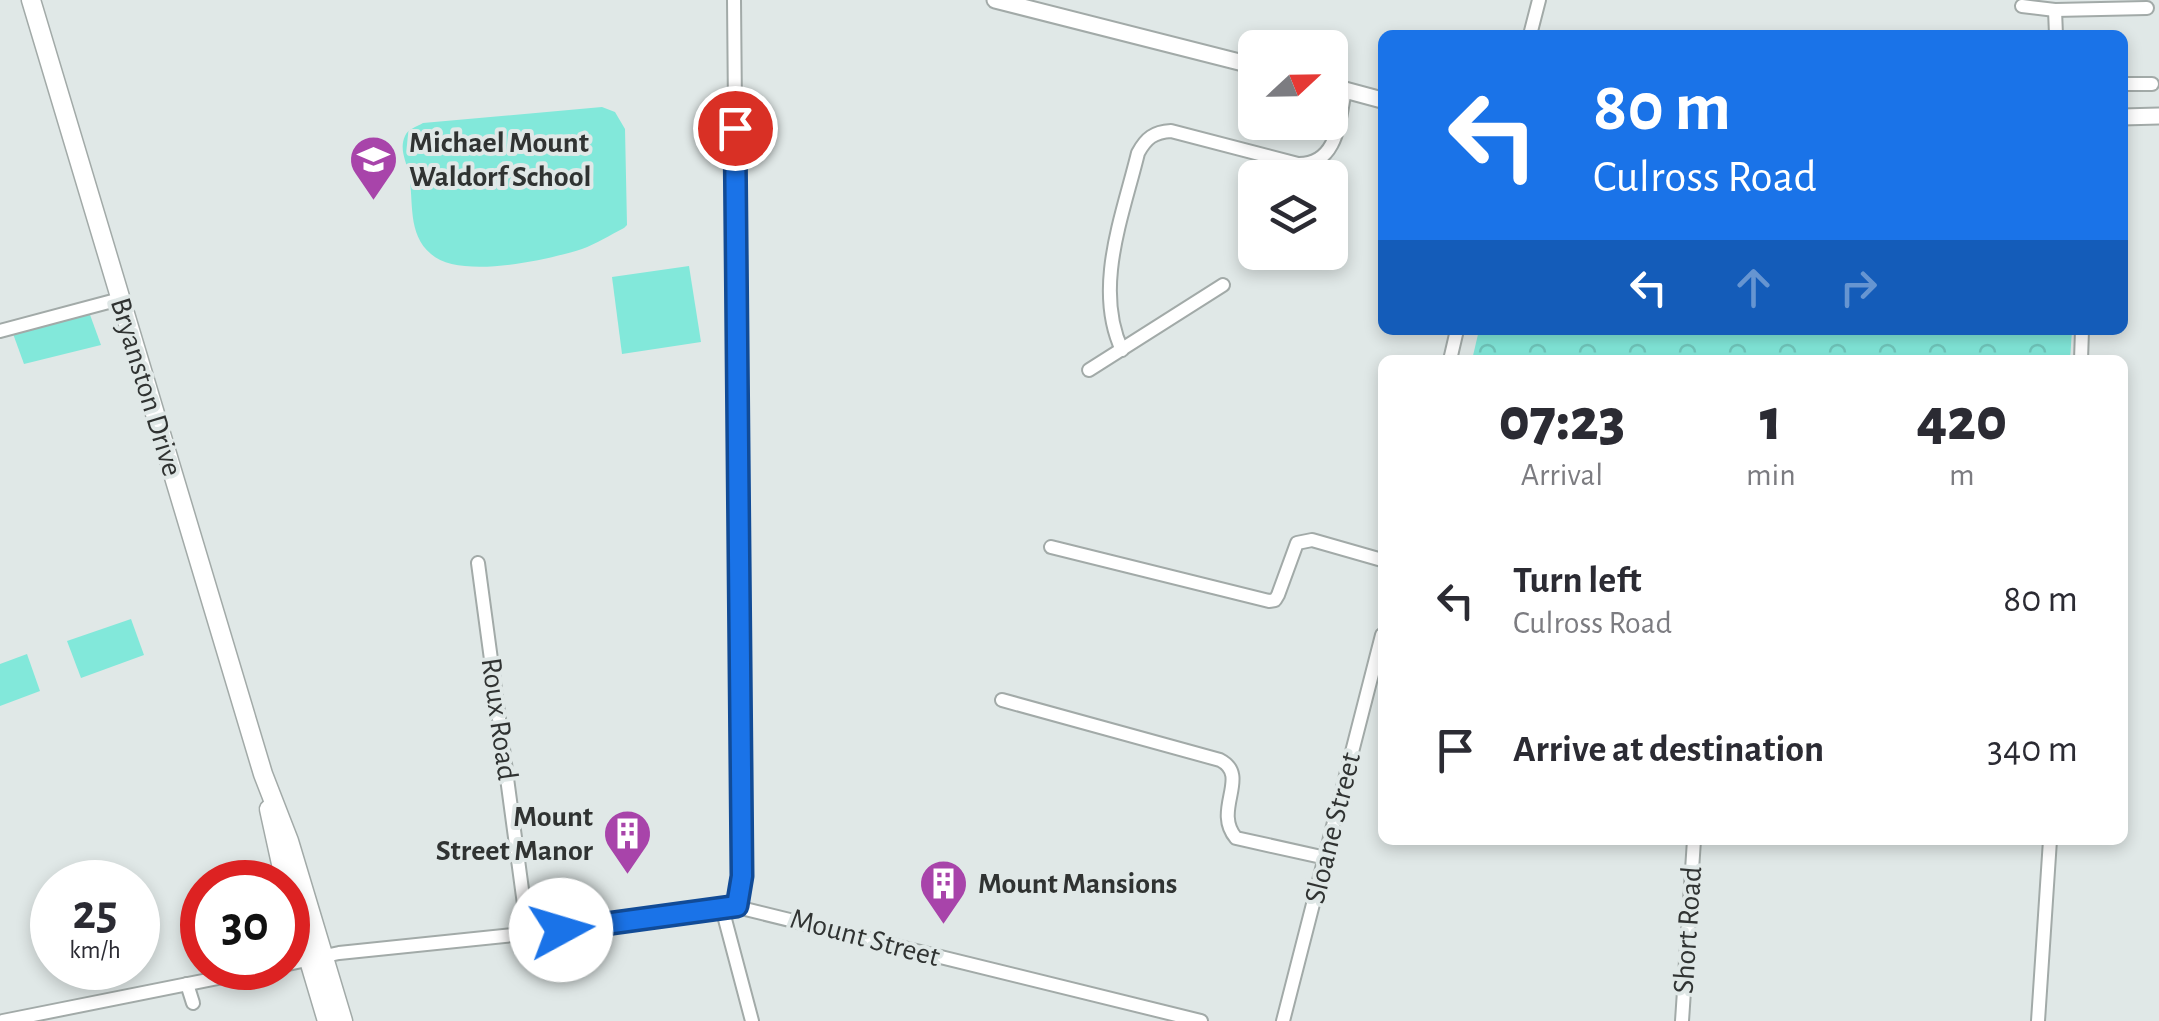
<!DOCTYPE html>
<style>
:root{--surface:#fff;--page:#f2f2f3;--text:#2b2b33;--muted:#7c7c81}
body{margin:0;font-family:"Alegreya Sans",sans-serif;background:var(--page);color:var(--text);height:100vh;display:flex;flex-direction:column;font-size:38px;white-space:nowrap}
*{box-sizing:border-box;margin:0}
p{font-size:32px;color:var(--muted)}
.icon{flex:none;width:55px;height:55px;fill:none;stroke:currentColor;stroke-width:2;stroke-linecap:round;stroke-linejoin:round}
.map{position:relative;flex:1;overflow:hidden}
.details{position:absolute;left:1378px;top:355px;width:750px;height:490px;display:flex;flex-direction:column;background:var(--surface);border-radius:15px;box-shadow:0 5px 15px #0003}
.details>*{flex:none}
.guide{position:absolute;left:1378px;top:30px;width:750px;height:305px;border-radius:15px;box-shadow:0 5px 15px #0003;background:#1a73e8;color:#fff;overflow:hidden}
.needle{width:65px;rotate:68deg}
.controls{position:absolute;left:1238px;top:30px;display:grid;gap:20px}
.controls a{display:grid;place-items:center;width:110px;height:110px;border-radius:15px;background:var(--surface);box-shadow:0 5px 15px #0003;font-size:50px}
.speed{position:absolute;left:30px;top:860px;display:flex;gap:20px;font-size:50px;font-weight:700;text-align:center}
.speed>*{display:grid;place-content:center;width:130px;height:130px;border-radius:50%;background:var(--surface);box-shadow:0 5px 15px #0003;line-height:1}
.speed small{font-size:25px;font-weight:400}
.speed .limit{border:15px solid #d22;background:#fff;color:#111}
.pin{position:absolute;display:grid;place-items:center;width:85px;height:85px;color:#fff;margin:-42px;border:5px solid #fff;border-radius:50%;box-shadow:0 2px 10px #0007}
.me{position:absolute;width:110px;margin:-55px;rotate:84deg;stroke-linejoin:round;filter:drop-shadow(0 0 8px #0008)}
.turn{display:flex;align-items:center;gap:35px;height:210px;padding:0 50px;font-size:45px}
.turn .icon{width:130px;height:130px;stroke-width:2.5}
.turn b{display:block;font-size:70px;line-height:85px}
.lanes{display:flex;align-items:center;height:95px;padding:0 50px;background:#0003;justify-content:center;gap:50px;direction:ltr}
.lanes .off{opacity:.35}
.eta{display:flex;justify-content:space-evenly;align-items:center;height:170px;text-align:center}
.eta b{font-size:60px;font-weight:800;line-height:70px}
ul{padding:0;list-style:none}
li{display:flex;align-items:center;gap:30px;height:150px;padding:0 50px}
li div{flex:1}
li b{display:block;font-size:38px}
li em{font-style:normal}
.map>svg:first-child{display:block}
.grass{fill:#82e8da}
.park{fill:url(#park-crowns)}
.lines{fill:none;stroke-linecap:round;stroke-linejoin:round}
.minor-casing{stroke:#a2aaa8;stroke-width:16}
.tertiary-casing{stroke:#a2aaa8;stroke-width:19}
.secondary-casing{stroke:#a2aaa8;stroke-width:21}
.minor{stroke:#fff;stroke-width:12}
.tertiary{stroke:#fff;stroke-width:15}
.secondary{stroke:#fff;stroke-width:18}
.route-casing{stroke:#114b97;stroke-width:25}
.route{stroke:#1a73e8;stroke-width:18}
.labels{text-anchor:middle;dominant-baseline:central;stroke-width:8;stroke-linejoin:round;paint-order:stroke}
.poi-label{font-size:30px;font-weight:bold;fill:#303332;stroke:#e0e8e7;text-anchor:start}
.street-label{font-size:30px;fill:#303332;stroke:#e0e8e7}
</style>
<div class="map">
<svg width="2159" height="1021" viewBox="0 0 2159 1021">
<defs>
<pattern id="park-crowns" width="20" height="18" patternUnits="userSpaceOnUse" patternTransform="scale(2.5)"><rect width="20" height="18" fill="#82e8da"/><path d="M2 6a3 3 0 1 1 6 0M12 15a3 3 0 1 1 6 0" fill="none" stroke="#71c7bc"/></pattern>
</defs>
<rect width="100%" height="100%" fill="#e0e8e7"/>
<g class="grass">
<path d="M602,107L615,112L625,129L627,225L624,228C610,235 596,244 582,249C547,260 460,280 431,254C407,234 414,201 409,174C406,161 399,149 405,136C408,129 416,127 423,123Z"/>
<path d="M689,266L701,342L622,354L612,277Z"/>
<path d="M89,312L101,345L24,364L12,331Z"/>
<path d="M131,619L144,655L81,678L67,641Z"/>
<path d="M27,654L40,691L0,706V664Z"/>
</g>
<path class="park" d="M1479,330H2072L2070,360H1472Z"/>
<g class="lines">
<defs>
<g id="minor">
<path d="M734,0L742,876L737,907"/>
<path d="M2022,6L2055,10L2147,8"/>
<path d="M2055,10L2056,35"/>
<path d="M1530,35L1539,0"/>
<path d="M2122,84H2152"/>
<path d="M0,331L120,299"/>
<path d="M1122,350C1093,288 1123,215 1138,153C1146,138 1154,132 1171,131L1298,164C1338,165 1339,120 1345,90"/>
<path d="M1450,360L1457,330"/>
<path d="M2081,360L2082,330"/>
<path d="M1089,370L1223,285"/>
<path d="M1051,547L1269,601L1275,600L1278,595L1297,543L1312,540L1382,560"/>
<path d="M478,563L528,934"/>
<path d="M1002,700L1220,760C1251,776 1212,810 1236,838L1326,858"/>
<path d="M722,908L752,1021"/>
<path d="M288,964L339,953L630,923L737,907L1201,1021"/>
<path d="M187,984L193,1003"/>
<path d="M3,1021L268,968"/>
<path d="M1283,1021L1382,635"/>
<path d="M1682,1021L1694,840"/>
<path d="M2038,1021L2050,840"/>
</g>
<g id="tertiary">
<path d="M995,0L1255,66"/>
<path d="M1330,86L1382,100"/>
<path d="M2122,117L2159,116"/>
</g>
<g id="secondary">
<path d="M31,0L263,774L289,841L343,1021"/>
<path d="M269,809L285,882"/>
<path d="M288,890L327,1021"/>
</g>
</defs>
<use href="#minor" class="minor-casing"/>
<use href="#tertiary" class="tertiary-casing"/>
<use href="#secondary" class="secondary-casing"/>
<use href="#minor" class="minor"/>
<use href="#tertiary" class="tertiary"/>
<use href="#secondary" class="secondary"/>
</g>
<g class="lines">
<defs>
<path id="route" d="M561,930L737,906L742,876L735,128"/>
</defs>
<use href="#route" class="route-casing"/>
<use href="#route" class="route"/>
</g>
<defs>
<symbol id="school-pin" viewBox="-11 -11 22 30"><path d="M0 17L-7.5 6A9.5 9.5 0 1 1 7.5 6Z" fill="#a844aa" stroke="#e0e8e7"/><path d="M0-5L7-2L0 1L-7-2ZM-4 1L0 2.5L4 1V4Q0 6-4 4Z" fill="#fff"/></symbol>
<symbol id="building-pin" viewBox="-11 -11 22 30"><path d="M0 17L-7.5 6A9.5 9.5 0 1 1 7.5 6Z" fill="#a844aa" stroke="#e0e8e7"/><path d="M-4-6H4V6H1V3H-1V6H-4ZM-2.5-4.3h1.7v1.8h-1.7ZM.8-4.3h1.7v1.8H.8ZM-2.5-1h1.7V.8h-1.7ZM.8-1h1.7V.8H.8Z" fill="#fff"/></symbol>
</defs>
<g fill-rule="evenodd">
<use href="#school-pin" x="346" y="132" width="55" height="75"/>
<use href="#building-pin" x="600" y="806" width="55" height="75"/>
<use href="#building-pin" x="916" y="856" width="55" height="75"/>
</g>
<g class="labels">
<g class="poi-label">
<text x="409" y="143">Michael Mount<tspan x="409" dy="34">Waldorf School</tspan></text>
<text x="593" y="817" text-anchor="end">Mount<tspan x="593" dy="34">Street Manor</tspan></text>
<text x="978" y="884">Mount Mansions</text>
</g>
<g class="street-label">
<text transform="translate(146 387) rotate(73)">Bryanston Drive</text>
<text transform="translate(499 719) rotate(82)">Roux Road</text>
<text transform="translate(1333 828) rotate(-76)">Sloane Street</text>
<text transform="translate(1688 930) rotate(-86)">Short Road</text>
<text transform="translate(865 938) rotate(15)">Mount Street</text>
</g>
</g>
</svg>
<div class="controls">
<a><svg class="needle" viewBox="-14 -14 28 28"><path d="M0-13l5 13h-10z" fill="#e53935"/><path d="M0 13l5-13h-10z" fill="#7c7c81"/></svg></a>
<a><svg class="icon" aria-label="layers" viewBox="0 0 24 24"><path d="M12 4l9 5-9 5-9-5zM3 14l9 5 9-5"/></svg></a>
</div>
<div class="speed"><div>25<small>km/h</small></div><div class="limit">30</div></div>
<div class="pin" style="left:735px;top:128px;background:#d93025"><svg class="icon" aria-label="arrive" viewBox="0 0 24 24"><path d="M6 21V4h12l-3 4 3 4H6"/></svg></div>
<svg class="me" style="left:561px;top:930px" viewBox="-20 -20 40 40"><circle r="19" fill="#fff"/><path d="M0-13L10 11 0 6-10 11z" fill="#1a73e8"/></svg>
<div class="guide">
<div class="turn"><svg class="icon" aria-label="left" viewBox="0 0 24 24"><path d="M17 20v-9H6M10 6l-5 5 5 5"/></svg><div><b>80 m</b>Culross Road</div></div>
<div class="lanes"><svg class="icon" aria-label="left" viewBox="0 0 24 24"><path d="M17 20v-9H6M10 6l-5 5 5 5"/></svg><svg class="icon off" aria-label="ahead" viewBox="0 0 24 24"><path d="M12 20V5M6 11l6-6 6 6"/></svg><svg class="icon off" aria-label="right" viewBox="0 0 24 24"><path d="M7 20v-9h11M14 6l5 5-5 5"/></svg></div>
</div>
<section class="details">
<div class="eta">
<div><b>07:23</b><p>Arrival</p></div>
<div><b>1</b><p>min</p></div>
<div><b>420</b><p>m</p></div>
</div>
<ul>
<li><svg class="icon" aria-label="left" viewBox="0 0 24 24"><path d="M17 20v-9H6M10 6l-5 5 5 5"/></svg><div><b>Turn left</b><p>Culross Road</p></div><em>80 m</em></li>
<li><svg class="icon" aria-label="arrive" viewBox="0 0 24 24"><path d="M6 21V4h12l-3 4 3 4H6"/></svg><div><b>Arrive at destination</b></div><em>340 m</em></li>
</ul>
</section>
</div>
